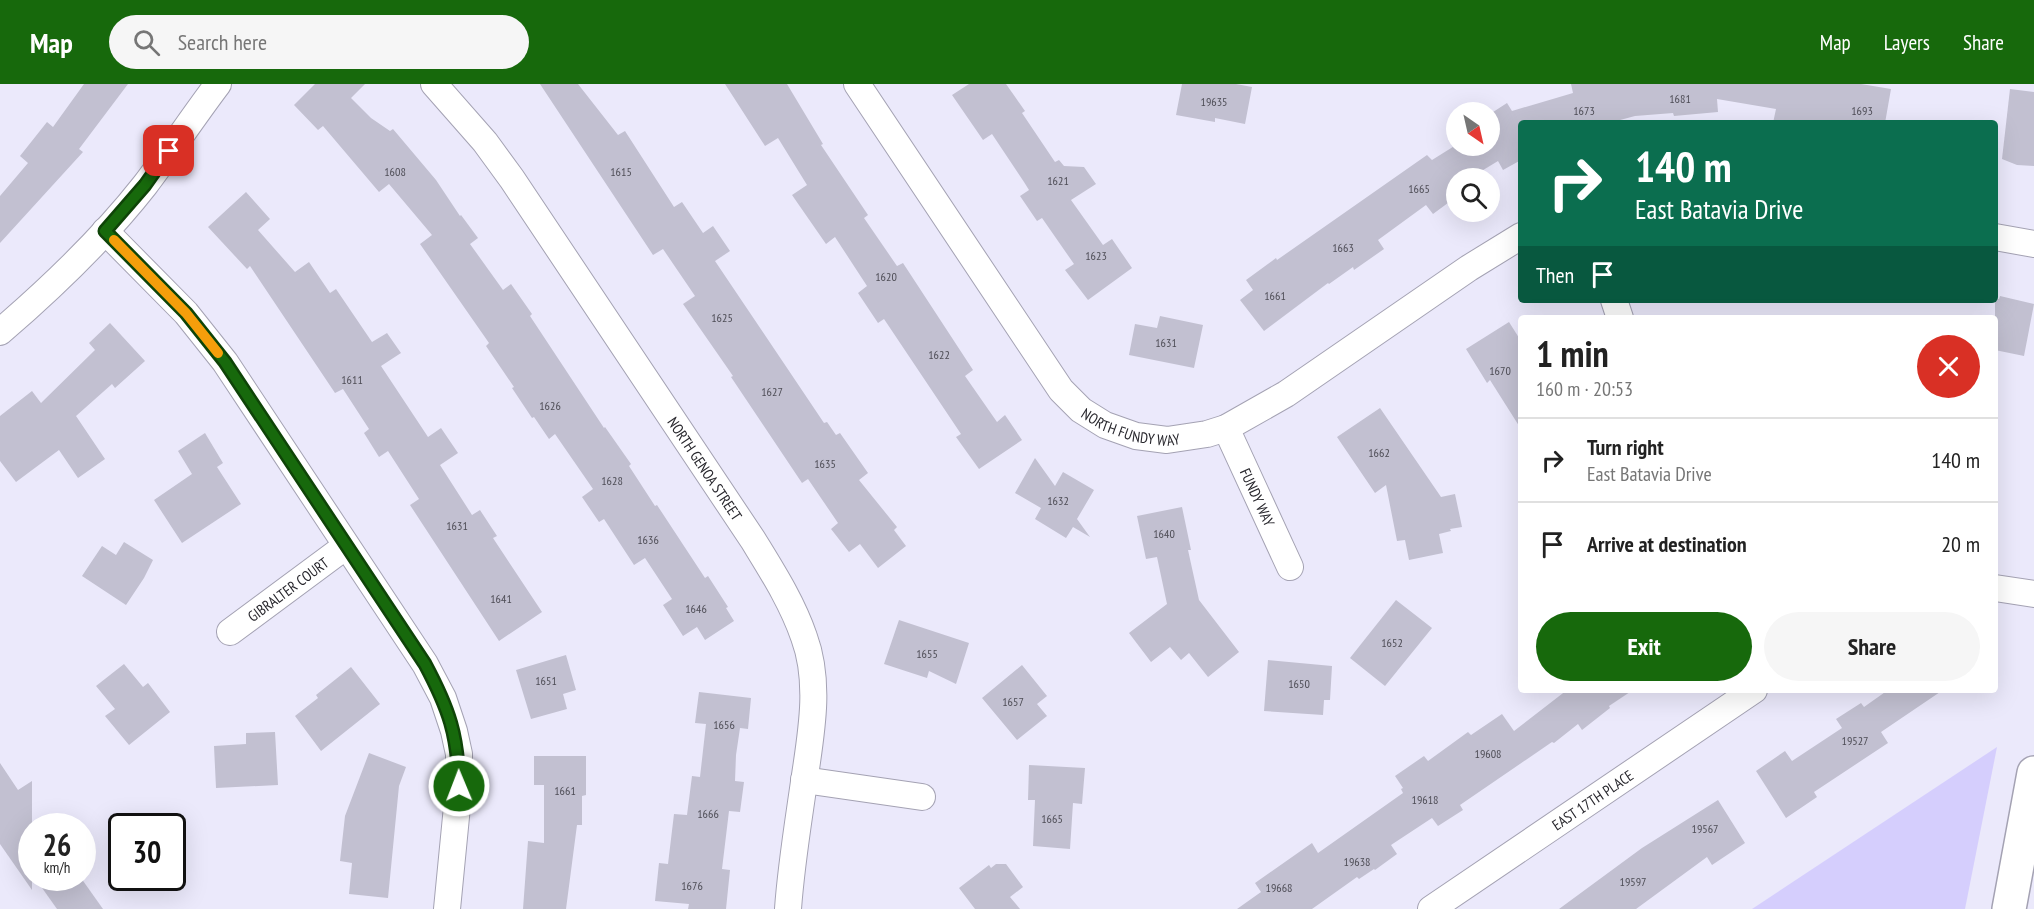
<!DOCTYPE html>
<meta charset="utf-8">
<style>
:root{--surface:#fff;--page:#f6f6f6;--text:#222;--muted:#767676;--line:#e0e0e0;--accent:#17690c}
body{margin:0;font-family:"PT Sans Narrow",sans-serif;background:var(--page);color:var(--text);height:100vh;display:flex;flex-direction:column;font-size:22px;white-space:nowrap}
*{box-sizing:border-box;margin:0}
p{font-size:20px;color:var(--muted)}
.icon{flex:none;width:33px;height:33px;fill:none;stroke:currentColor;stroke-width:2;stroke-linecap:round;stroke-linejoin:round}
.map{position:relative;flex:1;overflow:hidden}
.drawer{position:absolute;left:1518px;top:231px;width:480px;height:378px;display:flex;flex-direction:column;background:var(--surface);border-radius:6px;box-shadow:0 6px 24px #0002}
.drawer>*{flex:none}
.guide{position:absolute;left:1518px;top:36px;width:480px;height:183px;border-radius:6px;box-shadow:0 6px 24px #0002;background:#0b6e4f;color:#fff;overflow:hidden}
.needle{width:39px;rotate:146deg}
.tools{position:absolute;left:1446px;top:18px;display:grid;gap:12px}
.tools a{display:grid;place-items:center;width:54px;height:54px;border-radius:50%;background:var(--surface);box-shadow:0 6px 24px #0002;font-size:30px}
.speed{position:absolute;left:18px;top:729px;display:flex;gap:12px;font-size:30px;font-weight:700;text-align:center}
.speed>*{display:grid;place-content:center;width:78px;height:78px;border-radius:50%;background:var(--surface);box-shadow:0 6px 24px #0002;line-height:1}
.speed small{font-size:15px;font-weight:400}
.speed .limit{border:3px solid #111;border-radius:9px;background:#fff;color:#111}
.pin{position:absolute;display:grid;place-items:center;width:51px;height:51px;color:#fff;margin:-26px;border-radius:12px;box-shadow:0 3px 9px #0006}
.me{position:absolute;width:66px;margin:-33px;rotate:359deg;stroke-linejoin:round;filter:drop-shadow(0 0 4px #0008)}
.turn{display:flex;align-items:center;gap:21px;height:126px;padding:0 18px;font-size:27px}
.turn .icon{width:78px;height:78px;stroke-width:2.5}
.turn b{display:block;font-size:42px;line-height:51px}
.then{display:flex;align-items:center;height:57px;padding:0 18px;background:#0003;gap:12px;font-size:22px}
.round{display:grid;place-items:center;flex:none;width:63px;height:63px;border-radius:32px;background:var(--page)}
.summary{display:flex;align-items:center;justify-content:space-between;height:102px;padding:0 18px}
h1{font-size:36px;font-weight:700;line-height:45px}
.action{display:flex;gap:12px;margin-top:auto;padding:12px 18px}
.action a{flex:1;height:69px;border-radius:36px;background:var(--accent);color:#fff;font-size:24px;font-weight:700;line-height:69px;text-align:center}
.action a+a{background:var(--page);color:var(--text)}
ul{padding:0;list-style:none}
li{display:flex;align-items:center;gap:18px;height:84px;padding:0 18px;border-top:2px solid var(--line)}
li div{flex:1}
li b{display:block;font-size:22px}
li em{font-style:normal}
header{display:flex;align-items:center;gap:36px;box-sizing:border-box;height:84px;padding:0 30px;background:var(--accent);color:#fff}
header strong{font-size:28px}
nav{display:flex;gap:33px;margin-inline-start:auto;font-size:21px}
.search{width:420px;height:54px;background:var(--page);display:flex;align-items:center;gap:15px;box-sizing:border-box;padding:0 21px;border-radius:33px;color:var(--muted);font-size:22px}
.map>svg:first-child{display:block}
.green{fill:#d5cefd}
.building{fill:#c2c0d1}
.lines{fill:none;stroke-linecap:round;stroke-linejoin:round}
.street-casing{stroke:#a4a2b3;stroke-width:28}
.secondary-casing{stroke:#a4a2b3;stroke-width:36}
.street{stroke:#fff;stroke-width:26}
.secondary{stroke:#fff;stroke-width:33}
.route-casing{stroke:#0f4408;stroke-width:15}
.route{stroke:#17690c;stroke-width:10}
.slow{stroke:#f59e0b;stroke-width:10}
.labels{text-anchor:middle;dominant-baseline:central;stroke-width:4.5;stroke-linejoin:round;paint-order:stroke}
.number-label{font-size:12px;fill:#4e4d56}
.street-label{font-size:15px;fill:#28272d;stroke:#f9f8fc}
</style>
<header>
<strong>Map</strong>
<div class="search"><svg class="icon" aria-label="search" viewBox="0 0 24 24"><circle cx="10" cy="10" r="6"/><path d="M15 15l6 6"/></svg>Search here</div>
<nav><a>Map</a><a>Layers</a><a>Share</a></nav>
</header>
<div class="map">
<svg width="2034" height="825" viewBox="0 0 2034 825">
<rect width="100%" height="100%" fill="#ebe9fb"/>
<path class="green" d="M1997,663L1965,825H1752Z"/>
<g class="building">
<path d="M84,0H128L79,65L83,68L0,159V112L28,79L20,72L47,38L53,43Z"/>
<path d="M315,0H365L351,14L371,34L390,47L393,45L436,96L460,132L461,131L478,154L470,160L503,206L511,200L532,230L530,232L604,344L605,343L631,380L629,382L655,422L657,421L705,494L708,492L728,523L726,524L734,537L705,556L697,543L683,552L663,521L672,515L645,474L634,481L604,435L599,438L582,413L593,405L555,350L549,355L534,333L532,334L512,304L514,303L486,262L489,259L420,160L432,151L389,100L379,108L323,42L318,46L294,21Z"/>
<path d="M540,0H578L618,51L625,47L674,123L682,118L703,149L713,142L730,167L715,177L824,339L827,338L836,351L840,349L868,389L859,396L897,443L894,446L906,462L878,484L860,460L849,468L831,445L838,439L808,395L802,399L731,293L733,292L683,220L695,212L663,165L653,171Z"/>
<path d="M725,0H787L823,60L821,61L868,131L864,134L897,182L903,179L973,286L965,292L997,338L1005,331L1022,356L979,385L956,353L961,350L884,235L878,239L858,209L867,202L835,153L826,160L792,111L807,101L778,54L765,62Z"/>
<path d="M969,0H1006L1025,27L1022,29L1055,78L1059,76L1064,82L1084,83L1096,100L1071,116L1103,161L1112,155L1132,184L1088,216L1065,186L1074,180L1042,134L1037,137L1020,112L1029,106L1024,98L992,50L983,56L952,11Z"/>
<path d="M1182,0H1236L1252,3L1245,40L1215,34V38L1176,31Z"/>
<path d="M1571,0H1861L1891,5L1885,39H1773L1776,25L1717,15L1718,28L1674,32L1673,29L1635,32L1609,39H1521V76L1503,86L1498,77L1470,94H1456V113L1433,130L1426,121L1378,156L1384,165L1354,186L1353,183L1329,200L1328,199L1264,247L1240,216L1253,206L1246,196L1276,174L1277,176L1427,71L1432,76L1456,61L1490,62V30L1507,19L1512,27L1573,9Z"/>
<path d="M2010,5L2034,8V82L2017,81L2002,75Z"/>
<path d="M246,108L270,135L258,146L295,188L309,178L330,209L336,205L372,258L387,249L401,269L381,282L428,353L441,344L458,369L440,381L472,431L480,426L497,452L493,454L542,528L499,557L410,421L419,415L388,367L379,373L364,349L369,345L343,305L335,309L250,182L247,185L208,143Z"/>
<path d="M2000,212L2034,220L2024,272L1995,266V215H1999Z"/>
<path d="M1160,232L1203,241L1194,284L1129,271L1135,240L1157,244Z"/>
<path d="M1509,238L1521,257V345L1490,296L1487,299L1466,265Z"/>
<path d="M110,239L145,277L115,304L112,300L76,332L105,375L78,394L59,366L16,398L0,377V332L32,307L41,319L95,266L89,259Z"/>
<path d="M1380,324L1441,413L1455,410L1462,443L1450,445L1451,447L1439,450L1443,469L1409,476L1405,456L1397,457L1386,401L1375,409L1337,353Z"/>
<path d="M205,349L223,379L217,383L241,420L182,459L154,416L192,390L178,367Z"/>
<path d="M1035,374L1055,402L1063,388L1094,406L1077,435L1090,453L1073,443L1066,454L1035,435L1041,424L1015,409Z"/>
<path d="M1182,423L1191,466H1188L1199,516L1239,568L1208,593L1189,569L1181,576L1170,563L1151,578L1129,549L1167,520L1157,473L1146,475L1137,432Z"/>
<path d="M124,458L153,476L144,494L126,521L82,492L102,462L116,471Z"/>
<path d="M1396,516L1432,544L1385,602L1350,574Z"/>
<path d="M899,536L969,559L956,600L929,587L927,594L884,580Z"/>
<path d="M566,571L576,606L563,610L567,625L531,635L516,586Z"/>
<path d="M1268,576L1332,582L1330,616H1324L1323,631L1264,627Z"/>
<path d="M124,580L143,603L148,599L170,628L129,661L105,632L115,625L96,602Z"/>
<path d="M1022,581L1047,612L1037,620L1047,632L1017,656L982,614Z"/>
<path d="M351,583L380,620L321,667L295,632L318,614L316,611Z"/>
<path d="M1567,606H1633L1609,622L1610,624L1582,646L1578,640L1554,659L1552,658L1460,721L1463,726L1438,742L1432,734L1391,761L1397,770L1375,786L1374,785L1359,795L1357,793L1312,825H1237L1261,808L1255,799L1312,759L1318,769L1403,709L1401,705L1403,704L1395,692L1424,672L1428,677L1468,648L1471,651L1502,630L1514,647Z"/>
<path d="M1888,606H1943L1881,648L1888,659L1814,708L1817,713L1786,734L1756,687L1785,667L1792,677L1842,644L1836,635L1861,619L1864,623Z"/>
<path d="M699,608L751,614L748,645L740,644L736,671L735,697L744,698L740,728L729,727L722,785L730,786L726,825H688L689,820L655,817L659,779L668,780L674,730L687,731L692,692L700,693L706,640L695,639Z"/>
<path d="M275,648L278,701L216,704L214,662L246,660V649Z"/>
<path d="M369,669L406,683L399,702L388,814L349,810L352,779L340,777L345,732Z"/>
<path d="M534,672H586V711L582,712V741H577L566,825H523L528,757L544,759V701H534Z"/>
<path d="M0,679L18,706L32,697V806L0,760Z"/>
<path d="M1029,681L1085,684L1082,720L1073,719L1070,765L1033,762L1035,716H1028Z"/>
<path d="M1718,716L1745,759L1712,781L1707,773L1636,825H1559L1642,764Z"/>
<path d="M996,780H1006L1023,803L1010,813L1020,825H975L959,804L989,781L991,784Z"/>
<path d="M35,794H81L103,825H57Z"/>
</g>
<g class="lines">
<defs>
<g id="street">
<path id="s1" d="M434,0L485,58L512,95L753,456C772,487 792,518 804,553C821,599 811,650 804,698C798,740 791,782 788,825"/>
<path id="s2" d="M857,0L1061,306L1081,326L1105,341L1136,352L1167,356L1207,350L1226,344L1286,310L1469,184L1521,152"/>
<path d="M105,147L186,229L225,278L425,580L443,614L454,647L459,670V702L447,825"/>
<path d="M1995,153L2034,160"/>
<path d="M1614,216L1620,234"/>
<path d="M0,248C50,205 105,152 145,101C170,68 193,33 218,0"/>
<path id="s3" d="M1226,344L1290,483"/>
<path d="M1995,504L2034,510"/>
<path id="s4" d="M230,548L346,462"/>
<path d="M804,696L922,713"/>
<path id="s5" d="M1431,825L1754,606"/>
</g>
<path id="secondary" d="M2009,825L2034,689"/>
</defs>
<use href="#street" class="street-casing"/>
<use href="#secondary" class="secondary-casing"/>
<use href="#street" class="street"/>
<use href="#secondary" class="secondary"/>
</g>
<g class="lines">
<defs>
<path id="route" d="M169,67L145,101L105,147L186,229L225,278L425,580C449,625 458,651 459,702"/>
</defs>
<use href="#route" class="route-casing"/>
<use href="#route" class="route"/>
<path class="slow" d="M114,156L186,229L218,269"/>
</g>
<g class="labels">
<g class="number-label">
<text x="1680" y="14">1681</text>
<text x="1214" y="17">19635</text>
<text x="1584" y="26">1673</text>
<text x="1862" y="26">1693</text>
<text x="395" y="87">1608</text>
<text x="621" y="87">1615</text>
<text x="1058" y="96">1621</text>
<text x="1419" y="104">1665</text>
<text x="1343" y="163">1663</text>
<text x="1096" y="171">1623</text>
<text x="886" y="192">1620</text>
<text x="1275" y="211">1661</text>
<text x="722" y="233">1625</text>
<text x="1166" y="258">1631</text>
<text x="939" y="270">1622</text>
<text x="1500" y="286">1670</text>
<text x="352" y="295">1611</text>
<text x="772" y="307">1627</text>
<text x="550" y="321">1626</text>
<text x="1379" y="368">1662</text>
<text x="825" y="379">1635</text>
<text x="612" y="396">1628</text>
<text x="1058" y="416">1632</text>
<text x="457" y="441">1631</text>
<text x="1164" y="449">1640</text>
<text x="648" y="455">1636</text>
<text x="501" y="514">1641</text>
<text x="696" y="524">1646</text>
<text x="1392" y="558">1652</text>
<text x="927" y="569">1655</text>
<text x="546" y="596">1651</text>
<text x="1299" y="599">1650</text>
<text x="1013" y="617">1657</text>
<text x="724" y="640">1656</text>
<text x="1855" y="656">19527</text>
<text x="1488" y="669">19608</text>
<text x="565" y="706">1661</text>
<text x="1425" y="715">19618</text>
<text x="708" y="729">1666</text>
<text x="1052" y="734">1665</text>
<text x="1705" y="744">19567</text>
<text x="1357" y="777">19638</text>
<text x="1633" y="797">19597</text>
<text x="692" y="801">1676</text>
<text x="1279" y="803">19668</text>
</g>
<g class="street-label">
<text stroke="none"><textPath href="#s2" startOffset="450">NORTH FUNDY WAY</textPath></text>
<text stroke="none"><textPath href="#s1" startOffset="471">NORTH GENOA STREET</textPath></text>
<text stroke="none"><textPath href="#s3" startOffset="76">FUNDY WAY</textPath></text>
<text stroke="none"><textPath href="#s4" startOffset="72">GIBRALTER COURT</textPath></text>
<text stroke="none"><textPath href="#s5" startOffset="195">EAST 17TH PLACE</textPath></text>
</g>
</g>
</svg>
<div class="tools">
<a><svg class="needle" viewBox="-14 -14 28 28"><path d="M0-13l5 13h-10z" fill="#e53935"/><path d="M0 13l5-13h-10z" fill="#767676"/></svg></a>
<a><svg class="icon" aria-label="search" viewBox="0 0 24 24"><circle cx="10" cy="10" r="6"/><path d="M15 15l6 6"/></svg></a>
</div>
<div class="speed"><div>26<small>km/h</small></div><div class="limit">30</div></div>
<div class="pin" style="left:169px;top:67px;background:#d93025"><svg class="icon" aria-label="arrive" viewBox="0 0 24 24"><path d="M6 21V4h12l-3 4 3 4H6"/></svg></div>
<svg class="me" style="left:459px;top:702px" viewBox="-20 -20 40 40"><circle r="17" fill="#17690c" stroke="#fff" stroke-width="3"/><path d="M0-11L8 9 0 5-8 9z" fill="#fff"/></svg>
<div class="guide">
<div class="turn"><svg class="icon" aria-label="right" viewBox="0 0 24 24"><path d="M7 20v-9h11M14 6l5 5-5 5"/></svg><div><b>140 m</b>East Batavia Drive</div></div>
<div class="then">Then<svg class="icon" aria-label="arrive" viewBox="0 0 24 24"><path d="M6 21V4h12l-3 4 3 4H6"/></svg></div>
</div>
<section class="drawer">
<div class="summary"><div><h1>1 min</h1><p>160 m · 20:53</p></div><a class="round" style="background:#d93025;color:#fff"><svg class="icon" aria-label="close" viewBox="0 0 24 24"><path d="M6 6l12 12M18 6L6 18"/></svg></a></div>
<ul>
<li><svg class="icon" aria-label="right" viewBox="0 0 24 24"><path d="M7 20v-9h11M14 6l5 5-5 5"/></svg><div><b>Turn right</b><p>East Batavia Drive</p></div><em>140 m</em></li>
<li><svg class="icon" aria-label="arrive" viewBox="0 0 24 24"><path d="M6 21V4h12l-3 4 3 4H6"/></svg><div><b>Arrive at destination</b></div><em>20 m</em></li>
</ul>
<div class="action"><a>Exit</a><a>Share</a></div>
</section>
</div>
